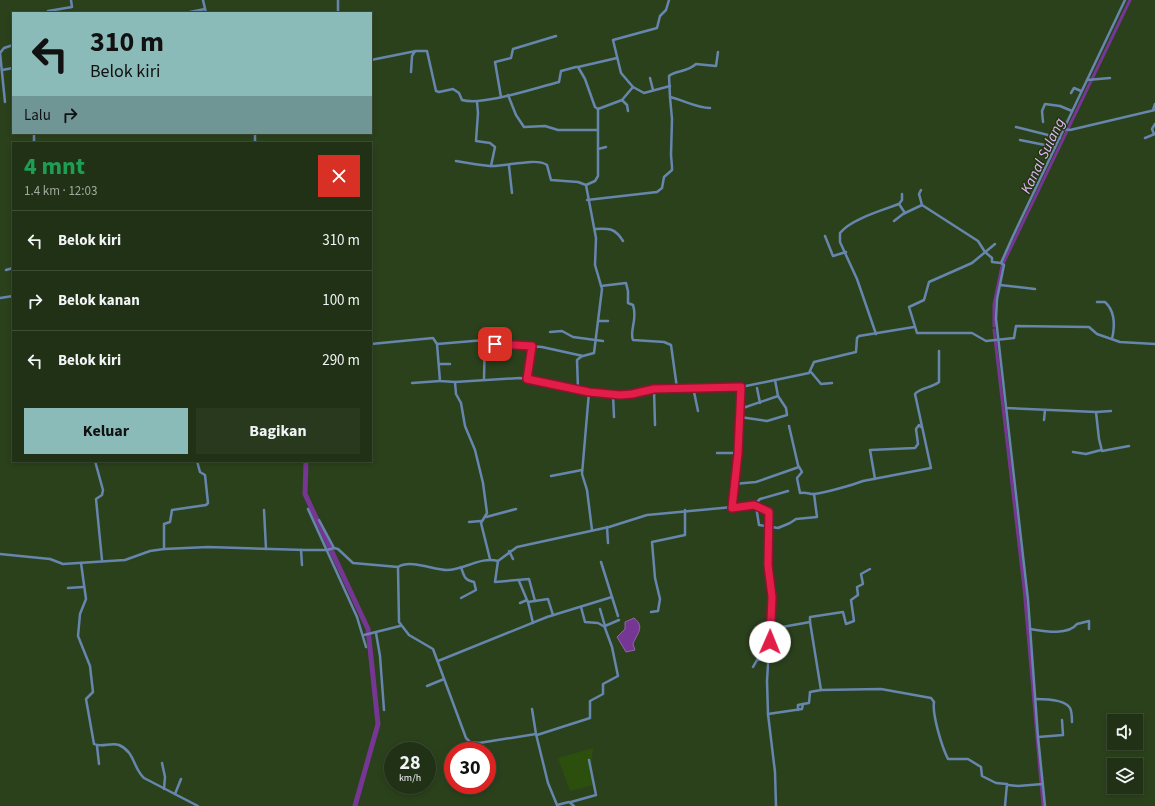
<!DOCTYPE html>
<html lang="id">
<meta charset="utf-8">
<style>
:root{--surface:#203115;--page:#28391e;--text:#f1f3f6;--muted:#a2a9a0;--line:#3d4c34;--accent:#8bbbb9}
body{margin:0;font-family:"Source Sans 3",sans-serif;background:var(--page);color:var(--text);height:100vh;display:flex;flex-direction:column;font-size:15px;white-space:nowrap}
*{box-sizing:border-box;margin:0}
p{font-size:13px;color:var(--muted)}
.icon{flex:none;width:22px;height:22px;fill:none;stroke:currentColor;stroke-width:2;stroke-linecap:round;stroke-linejoin:round}
.map{position:relative;flex:1;overflow:hidden}
.panel{position:absolute;left:12px;top:142px;width:360px;height:320px;display:flex;flex-direction:column;background:var(--surface);border-radius:0px;box-shadow:0 2px 6px #0003,0 0 0 1px var(--line)}
.panel>*{flex:none}
.guide{position:absolute;left:12px;top:12px;width:360px;height:122px;border-radius:0px;box-shadow:0 2px 6px #0003,0 0 0 1px var(--line);background:#8bbbb9;color:#111;overflow:hidden}
.controls{position:absolute;left:1107px;top:714px;display:grid;gap:8px}
.controls a{display:grid;place-items:center;width:36px;height:36px;border-radius:0px;background:var(--surface);box-shadow:0 2px 6px #0003,0 0 0 1px var(--line);font-size:20px}
.speed{position:absolute;left:384px;top:742px;display:flex;gap:8px;font-size:20px;font-weight:700;text-align:center}
.speed>*{display:grid;place-content:center;width:52px;height:52px;border-radius:50%;background:var(--surface);box-shadow:0 2px 6px #0003,0 0 0 1px var(--line);line-height:1}
.speed small{font-size:10px;font-weight:400}
.speed .limit{border:6px solid #d22;background:#fff;color:#111}
.pin{position:absolute;display:grid;place-items:center;width:34px;height:34px;color:#fff;margin:-17px;border-radius:8px;box-shadow:0 2px 6px #0006}
.me{position:absolute;width:44px;margin:-22px;rotate:1deg;stroke-linejoin:round;filter:drop-shadow(0 0 3px #0008)}
.turn{display:flex;align-items:center;gap:14px;height:84px;padding:0 12px;font-size:18px}
.turn .icon{width:52px;height:52px;stroke-width:2.5}
.turn b{display:block;font-size:28px;line-height:34px}
.then{display:flex;align-items:center;height:38px;padding:0 12px;background:#0003;gap:8px;font-size:15px}
.round{display:grid;place-items:center;flex:none;width:42px;height:42px;border-radius:0px;background:var(--page)}
.headline{display:flex;align-items:center;justify-content:space-between;height:68px;padding:0 12px}
h1{font-size:24px;font-weight:700;line-height:30px;color:#1e9e55}
.button{display:flex;gap:8px;margin-top:auto;padding:8px 12px}
.button a{flex:1;height:46px;border-radius:0px;background:var(--accent);color:#111;font-size:16px;font-weight:700;line-height:46px;text-align:center}
.button a+a{background:var(--page);color:var(--text)}
ul{padding:0;list-style:none}
li{display:flex;align-items:center;gap:12px;height:60px;padding:0 12px;border-top:1px solid var(--line)}
li div{flex:1}
li b{display:block;font-size:15px}
li em{font-style:normal}
.map>svg:first-child{display:block}
.green{fill:#2c4f0d}
.water{fill:#763693;stroke:#9068a2}
.lines{fill:none;stroke-linecap:round;stroke-linejoin:round}
.canal{stroke:#763693;stroke-width:3}
.river{stroke:#763693;stroke-width:5}
.minor{stroke:#6786ad;stroke-width:2.5}
.route-casing{stroke:#92132f;stroke-width:10}
.route{stroke:#e11d48;stroke-width:7}
.labels{text-anchor:middle;dominant-baseline:central;stroke-width:3;stroke-linejoin:round;paint-order:stroke}
.water-label{font-size:15px;font-style:italic;fill:#e6b6fe;stroke:#213611}
</style>
<div class="map">
<svg width="1155" height="806" viewBox="0 0 1155 806">
<rect width="100%" height="100%" fill="#2b411c"/>
<path class="green" d="M593,748L591,768L594,785L570,791L558,758Z"/>
<path class="water" d="M634,618C646,627 636,635 633,644L635,650L626,652L617,637L625,629V622Z"/>
<g class="lines">
<g class="canal">
<path d="M994,326V304L1002,266L1130,0"/>
<path d="M994,330L1024,588L1043,806"/>
</g>
<path class="river" d="M306,461L305,494L368,629L378,724L355,806"/>
<g class="minor">
<path d="M203,0L206,13"/>
<path d="M47,13L48,11L72,7L71,0"/>
<path d="M185,13L205,9"/>
<path d="M338,13V0"/>
<path d="M0,53L5,102"/>
<path d="M0,53L4,48L13,45"/>
<path d="M371,60L416,51H427L436,91L439,92L453,89L459,93L462,100C483,106 535,88 559,82L561,71L576,67H578L585,79L595,107L598,109"/>
<path d="M578,67L617,58"/>
<path d="M2,70L13,68"/>
<path d="M411,72L412,56L415,51"/>
<path d="M650,78L653,90"/>
<path d="M1087,80L1110,78"/>
<path d="M633,87L621,73L613,40L657,28L660,16L666,10L669,0"/>
<path d="M1071,93L1074,88L1081,91"/>
<path d="M508,95L516,115L524,127L545,126L558,130H597"/>
<path d="M501,97L495,62L511,58L513,49L556,36"/>
<path d="M622,100L627,105L628,111"/>
<path d="M477,102L478,113L476,141L490,143L495,147L491,166"/>
<path d="M710,108C697,108 683,100 670,97L669,76C675,70 686,73 696,64L716,66L718,52"/>
<path d="M1153,110L1155,104"/>
<path d="M1043,122L1042,111L1045,104L1060,106L1072,111"/>
<path d="M1016,127L1060,138"/>
<path d="M1064,129L1070,130L1155,110"/>
<path d="M34,133V143"/>
<path d="M1154,134L1152,129L1155,124"/>
<path d="M1145,138L1155,134"/>
<path d="M1020,140L1055,147"/>
<path d="M255,143V133"/>
<path d="M598,149L606,147"/>
<path d="M456,161C467,163 478,165 490,166C505,167 536,157 547,165L551,180L578,182L586,185L595,181L598,176V109L622,100L633,87L644,93L670,86"/>
<path d="M509,166L512,193"/>
<path d="M921,190L919,194L922,205L978,241L985,252L992,258V262L1001,263L1004,265L997,299L996,319L1028,600L1038,737L1045,806"/>
<path d="M587,200L657,192L662,188L664,177L672,170V167L671,155L672,119L670,97"/>
<path d="M899,204L905,213"/>
<path d="M894,221L903,214L922,205"/>
<path d="M595,229C609,228 615,228 623,241"/>
<path d="M825,236L833,256L846,252"/>
<path d="M995,244L972,263L929,282L924,300L909,307L917,333H972L986,341L1014,338L1016,326L1089,327L1097,334L1120,342L1155,344"/>
<path d="M1001,263L1013,236L1125,0"/>
<path d="M6,270L13,268"/>
<path d="M1000,285L1035,289"/>
<path d="M601,286L626,283L628,291V303L633,305C638,320 629,331 633,340L664,342L671,345L677,388"/>
<path d="M0,298L13,296"/>
<path d="M1097,302H1105C1115,311 1115,326 1112,339"/>
<path d="M599,321H608"/>
<path d="M550,332L562,331L573,337L603,341"/>
<path d="M876,334L857,279L840,242V233C851,219 883,210 899,204L902,200V194"/>
<path d="M371,344L433,338L437,344L440,381L455,382L520,378L569,387L589,392L627,395L654,389L741,387L809,373L814,362L856,352L857,338L859,336L914,327"/>
<path d="M437,344L485,340L490,343L542,347L583,356L594,353L602,289L595,265L596,238L586,185"/>
<path d="M439,364H450"/>
<path d="M811,372L821,384L832,383"/>
<path d="M484,379L485,332"/>
<path d="M527,379L532,346"/>
<path d="M455,382L456,394L461,403L465,426L475,450L483,483L487,513L481,523L490,559"/>
<path d="M412,383L440,381"/>
<path d="M693,387L698,411"/>
<path d="M757,388L760,403"/>
<path d="M578,389L577,360L582,356"/>
<path d="M654,389L655,425"/>
<path d="M589,392L582,474L587,490L592,530"/>
<path d="M613,394L614,417"/>
<path d="M1006,408L1096,412L1111,411"/>
<path d="M740,409L778,396"/>
<path d="M1096,412L1099,439L1102,451L1129,446"/>
<path d="M740,417L767,421L787,415L786,408L778,396L775,380"/>
<path d="M1044,420L1045,410"/>
<path d="M789,426L798,465L802,472L797,478L800,493C805,492 807,493 811,494C819,495 855,484 863,481L931,468L915,394C921,387 932,388 939,382V351"/>
<path d="M1073,452L1086,454L1101,450"/>
<path d="M717,453H738"/>
<path d="M95,461L103,490L102,495L96,499L102,560"/>
<path d="M551,476L582,470"/>
<path d="M875,479L870,450L915,448L918,444L916,429L919,425L921,427"/>
<path d="M734,484L756,482L799,467"/>
<path d="M754,505L760,499L788,491"/>
<path d="M756,506L759,525L778,528L790,523L796,519L817,517L814,494"/>
<path d="M732,508L738,453L741,387"/>
<path d="M308,509L357,617L366,647"/>
<path d="M264,510L266,549"/>
<path d="M486,517L516,509"/>
<path d="M319,520L334,548"/>
<path d="M469,522L481,521"/>
<path d="M607,527L608,543"/>
<path d="M164,549V524L170,522L172,510L206,505L208,503L205,475L200,472L197,461"/>
<path d="M301,550L302,565"/>
<path d="M509,551L513,559"/>
<path d="M0,554L50,559L63,564L125,560L150,551L164,549L208,547L305,550H327L334,548L338,549L353,563L398,567L399,622L409,635L433,649L466,738L470,742L479,743L536,734L548,783L557,805L569,802L574,806"/>
<path d="M498,561L495,582L529,579L535,601"/>
<path d="M601,562L618,616"/>
<path d="M81,563L86,599L80,614L78,636L90,666L93,692L86,699L94,744C101,748 111,742 119,745C135,752 133,768 144,778L198,806"/>
<path d="M398,567C411,559 433,570 447,570C464,570 481,556 498,561L517,547L609,527L647,515L754,505L765,509L770,515L768,565L772,597L767,681L768,714L775,772L776,806"/>
<path d="M519,581L527,600"/>
<path d="M68,588L83,587"/>
<path d="M461,598L476,590L474,582C464,580 464,576 461,567"/>
<path d="M528,602L533,623"/>
<path d="M520,603L527,600L528,602L548,599L553,615"/>
<path d="M581,607L585,622L598,623L605,627"/>
<path d="M600,609L605,626"/>
<path d="M651,612L658,611L660,599L655,578L652,542L685,535V510"/>
<path d="M810,622V617L843,612L846,624L854,621L851,600L858,595L857,587L863,584L861,574L870,569"/>
<path d="M771,629L810,622L821,690"/>
<path d="M1030,629C1043,631 1068,636 1077,624L1089,621V629"/>
<path d="M376,633L380,656L384,710"/>
<path d="M364,635L400,626"/>
<path d="M757,654L758,660"/>
<path d="M438,661L547,617L612,597"/>
<path d="M753,667L757,660L769,659"/>
<path d="M427,686L444,679"/>
<path d="M1035,699C1044,699 1065,699 1070,708C1072,712 1072,718 1072,722"/>
<path d="M532,709L536,734"/>
<path d="M798,710V705L803,704"/>
<path d="M768,714L802,709L803,704L809,703L810,692L821,690L881,689L931,698L934,702C932,715 942,747 948,759H968L981,767L982,776L996,783L1007,784L1005,806"/>
<path d="M537,735L590,718V701L603,694V684L618,676L612,647L605,628V626L619,620"/>
<path d="M1038,737L1063,735L1062,720"/>
<path d="M97,746L99,764"/>
<path d="M162,763L165,777L164,789"/>
<path d="M1008,785L1018,786L1043,784"/>
<path d="M175,794L181,779"/>
<path d="M571,802L596,795L589,760"/>
</g>
</g>
<g class="lines">
<defs>
<path id="route" d="M495,344L532,346L527,379L589,392L620,395L632,394L654,389L741,387L738,453L732,508L754,505L769,512L768,565L772,597L770,642"/>
</defs>
<use href="#route" class="route-casing"/>
<use href="#route" class="route"/>
</g>
<g class="labels">
<g class="water-label">
<text transform="translate(1043 156) rotate(-64)">Kanal Sulang</text>
</g>
</g>
</svg>
<div class="controls">
<a><svg class="icon" aria-label="sound" viewBox="0 0 24 24"><path d="M4 9h4l5-4v14l-5-4H4zM17 9q2 3 0 6"/></svg></a>
<a><svg class="icon" aria-label="layers" viewBox="0 0 24 24"><path d="M12 4l9 5-9 5-9-5zM3 14l9 5 9-5"/></svg></a>
</div>
<div class="speed"><div>28<small>km/h</small></div><div class="limit">30</div></div>
<div class="pin" style="left:495px;top:344px;background:#d93025"><svg class="icon" aria-label="arrive" viewBox="0 0 24 24"><path d="M6 21V4h12l-3 4 3 4H6"/></svg></div>
<svg class="me" style="left:770px;top:642px" viewBox="-20 -20 40 40"><circle r="19" fill="#fff"/><path d="M0-13L10 11 0 6-10 11z" fill="#e11d48"/></svg>
<div class="guide">
<div class="turn"><svg class="icon" aria-label="left" viewBox="0 0 24 24"><path d="M17 20v-9H6M10 6l-5 5 5 5"/></svg><div><b>310 m</b>Belok kiri</div></div>
<div class="then">Lalu<svg class="icon" aria-label="right" viewBox="0 0 24 24"><path d="M7 20v-9h11M14 6l5 5-5 5"/></svg></div>
</div>
<section class="panel">
<div class="headline"><div><h1>4 mnt</h1><p>1.4 km · 12:03</p></div><a class="round" style="background:#d93025;color:#fff"><svg class="icon" aria-label="close" viewBox="0 0 24 24"><path d="M6 6l12 12M18 6L6 18"/></svg></a></div>
<ul>
<li><svg class="icon" aria-label="left" viewBox="0 0 24 24"><path d="M17 20v-9H6M10 6l-5 5 5 5"/></svg><div><b>Belok kiri</b></div><em>310 m</em></li>
<li><svg class="icon" aria-label="right" viewBox="0 0 24 24"><path d="M7 20v-9h11M14 6l5 5-5 5"/></svg><div><b>Belok kanan</b></div><em>100 m</em></li>
<li><svg class="icon" aria-label="left" viewBox="0 0 24 24"><path d="M17 20v-9H6M10 6l-5 5 5 5"/></svg><div><b>Belok kiri</b></div><em>290 m</em></li>
</ul>
<div class="button"><a>Keluar</a><a>Bagikan</a></div>
</section>
</div>
